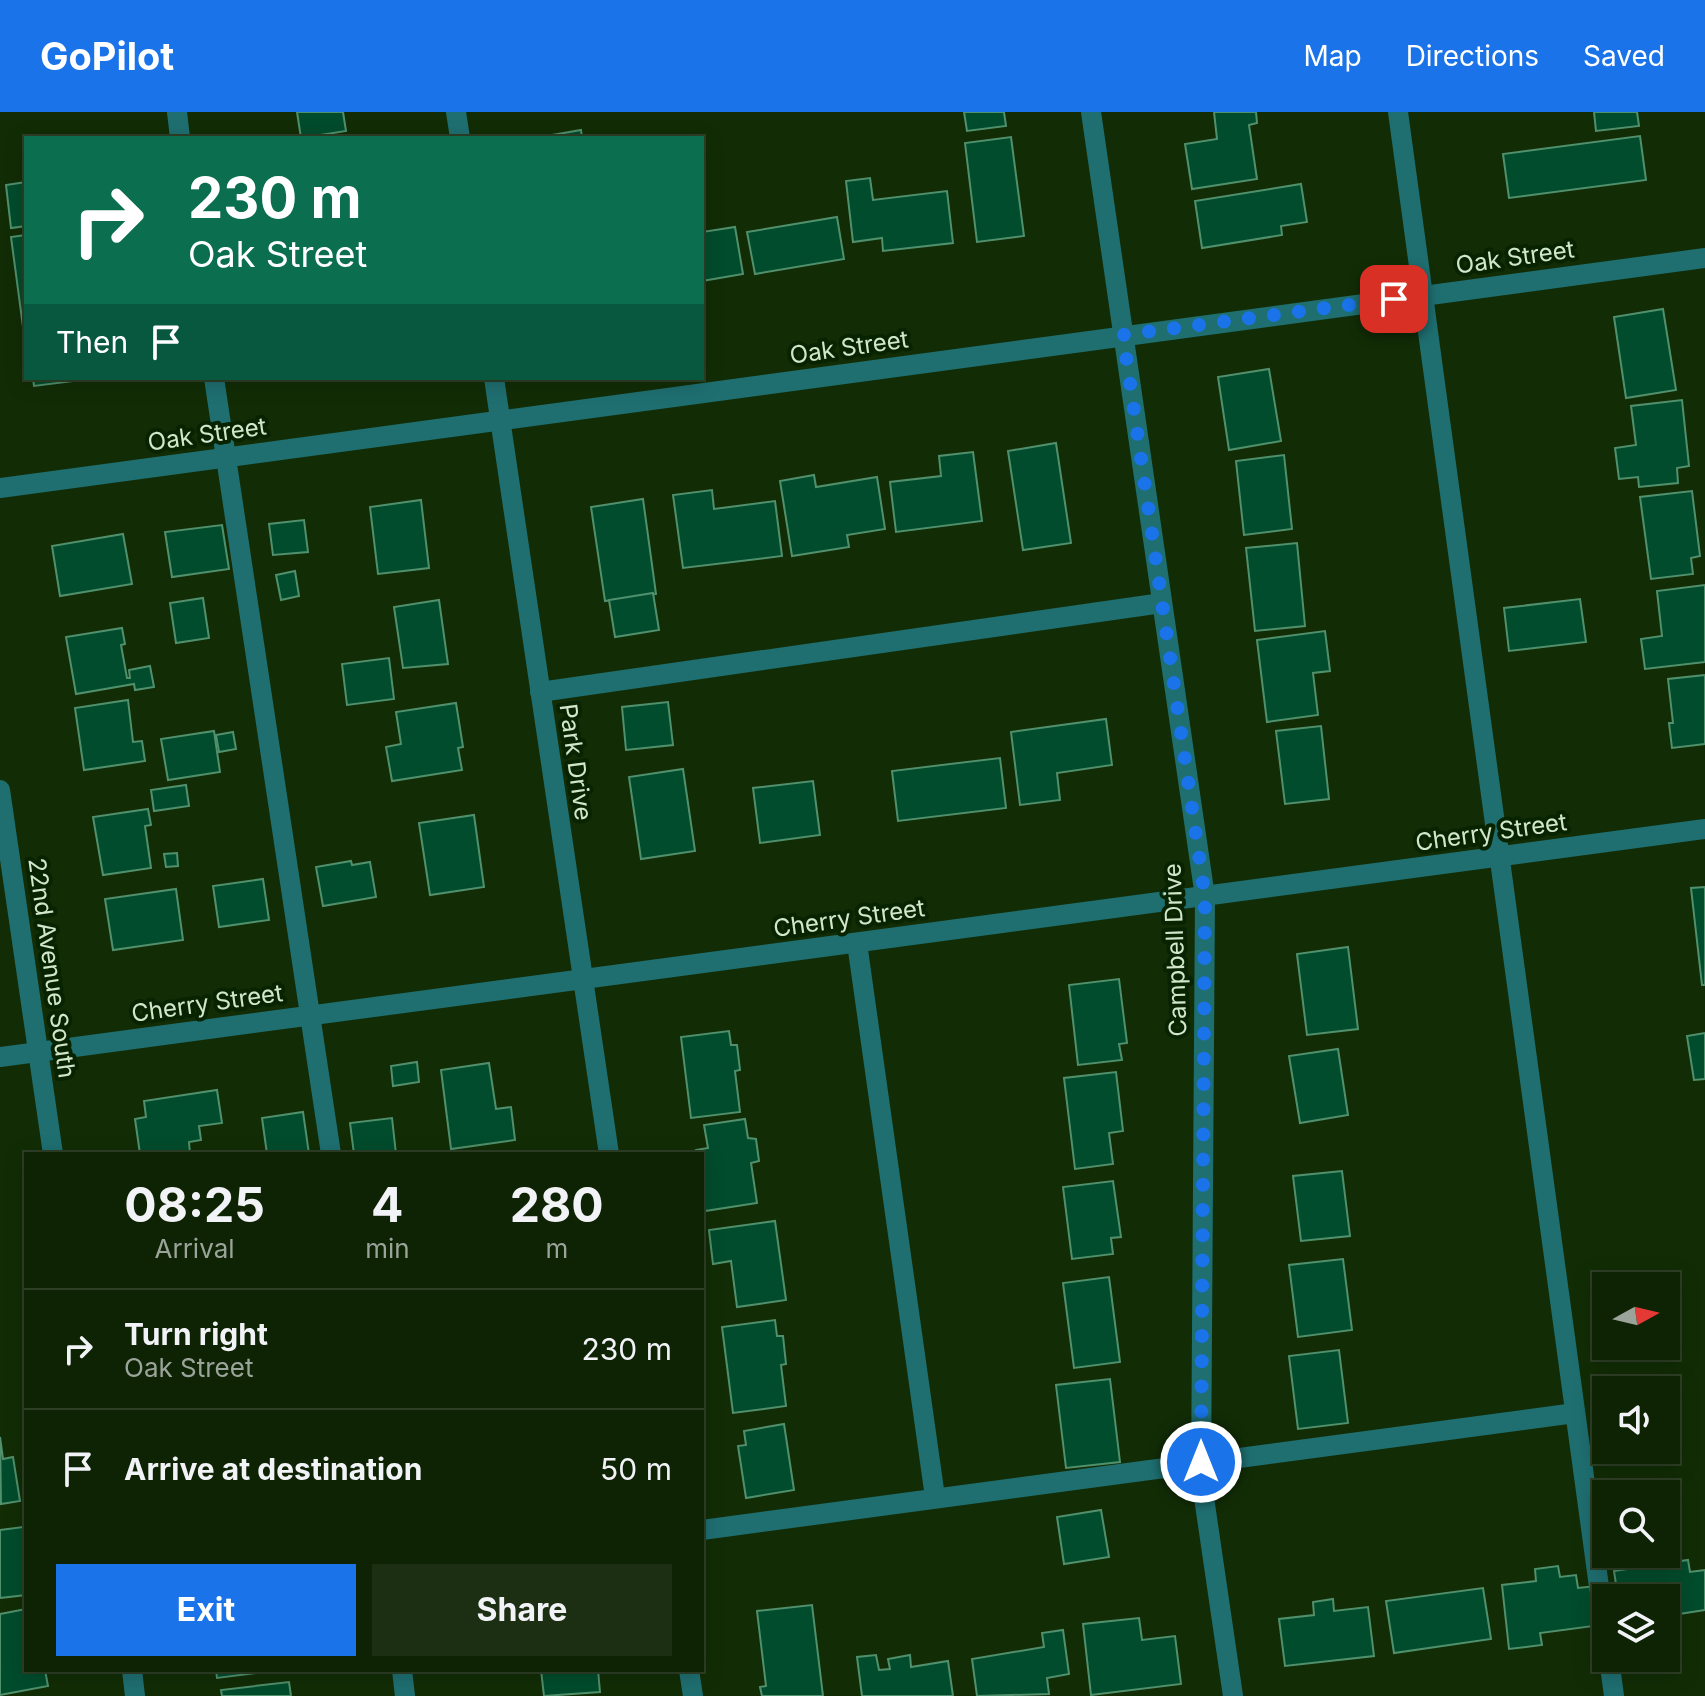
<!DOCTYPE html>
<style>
:root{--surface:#0e2204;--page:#1c2f13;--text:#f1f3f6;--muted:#9ba49a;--line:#2e3f26;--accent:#1a73e8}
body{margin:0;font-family:Inter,sans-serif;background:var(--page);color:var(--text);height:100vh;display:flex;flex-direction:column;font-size:30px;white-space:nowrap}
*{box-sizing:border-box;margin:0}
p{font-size:26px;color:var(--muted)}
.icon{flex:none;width:44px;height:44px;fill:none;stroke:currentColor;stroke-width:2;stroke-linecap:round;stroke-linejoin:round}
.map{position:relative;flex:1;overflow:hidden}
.sheet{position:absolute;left:24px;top:1040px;width:680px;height:520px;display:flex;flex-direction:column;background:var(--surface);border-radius:0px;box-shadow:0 4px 20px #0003,0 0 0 2px var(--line)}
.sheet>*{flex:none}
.guide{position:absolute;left:24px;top:24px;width:680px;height:244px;border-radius:0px;box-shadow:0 4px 20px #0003,0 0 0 2px var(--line);background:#0b6e4f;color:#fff;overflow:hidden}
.needle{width:52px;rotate:82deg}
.tools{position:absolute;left:1592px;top:1160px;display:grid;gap:16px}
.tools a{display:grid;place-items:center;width:88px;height:88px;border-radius:0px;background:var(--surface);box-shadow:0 4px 20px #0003,0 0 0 2px var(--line);font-size:40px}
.pin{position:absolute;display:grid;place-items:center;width:68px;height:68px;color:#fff;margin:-34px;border-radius:16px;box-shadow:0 4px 12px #0006}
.me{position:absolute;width:88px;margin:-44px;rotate:0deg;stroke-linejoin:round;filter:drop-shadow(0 0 6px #0008)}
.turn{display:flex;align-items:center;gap:28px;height:168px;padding:0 32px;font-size:36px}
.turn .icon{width:104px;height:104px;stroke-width:2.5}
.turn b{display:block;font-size:56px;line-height:68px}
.then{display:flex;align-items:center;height:76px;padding:0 32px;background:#0003;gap:16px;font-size:30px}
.eta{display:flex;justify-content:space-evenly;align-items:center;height:136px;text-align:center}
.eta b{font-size:48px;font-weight:700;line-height:56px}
.primary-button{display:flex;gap:16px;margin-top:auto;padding:16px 32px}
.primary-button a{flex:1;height:92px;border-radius:0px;background:var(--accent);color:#fff;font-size:32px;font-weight:700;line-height:92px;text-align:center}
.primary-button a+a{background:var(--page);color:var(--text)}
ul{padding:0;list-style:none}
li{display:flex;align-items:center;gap:24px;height:120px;padding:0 32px;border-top:2px solid var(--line)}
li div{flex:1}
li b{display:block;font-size:30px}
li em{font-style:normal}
header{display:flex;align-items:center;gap:48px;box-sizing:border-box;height:112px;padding:0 40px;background:var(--accent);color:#fff}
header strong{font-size:38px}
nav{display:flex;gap:44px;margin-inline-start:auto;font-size:28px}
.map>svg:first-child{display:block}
.building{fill:#004c2c;stroke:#50906c;stroke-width:2}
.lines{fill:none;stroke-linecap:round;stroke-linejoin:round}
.minor{stroke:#1f6f71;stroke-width:20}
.route{stroke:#1a73e8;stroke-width:14;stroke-dasharray:0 25.2}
.labels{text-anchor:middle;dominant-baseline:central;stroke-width:8;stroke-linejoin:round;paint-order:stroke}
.street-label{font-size:24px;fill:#d1e6ca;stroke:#082300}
</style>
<header>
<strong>GoPilot</strong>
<nav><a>Map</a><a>Directions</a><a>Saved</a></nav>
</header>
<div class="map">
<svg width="1705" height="1584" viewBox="0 0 1705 1584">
<rect width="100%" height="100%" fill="#122d06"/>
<g class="building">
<path d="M297,0H343L346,19L301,26Z"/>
<path d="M964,0H1004L1006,14L967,19Z"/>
<path d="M1214,0H1256L1257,11L1249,13L1257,67L1192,77L1185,32L1217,27Z"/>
<path d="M1594,0H1637L1639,14L1596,19Z"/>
<path d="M581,18L582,26H535Z"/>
<path d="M1640,24L1646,68L1509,86L1503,42Z"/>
<path d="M1011,25L1024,124L977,130L965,31Z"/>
<path d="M870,66L873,88L947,79L953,131L883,139L882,126L853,130L846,69Z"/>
<path d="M26,70V114L11,116L6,73Z"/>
<path d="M1301,72L1307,110L1281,114L1282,123L1202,136L1195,89Z"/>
<path d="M837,105L844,147L755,162L747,120Z"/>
<path d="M735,115L743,162L702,169V120Z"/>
<path d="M26,123V214L23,215L11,125Z"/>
<path d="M1663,197L1676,278L1626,286L1614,205Z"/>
<path d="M1269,257L1281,329L1229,338L1218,265Z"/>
<path d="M33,266H97L34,274Z"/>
<path d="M1682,288L1689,354L1677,356L1678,371L1639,375L1638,365L1619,367L1615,336L1636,333L1631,294Z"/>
<path d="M1056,331L1071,431L1023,438L1008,339Z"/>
<path d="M973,340L982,409L896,420L890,370L941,364L939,344Z"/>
<path d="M1284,343L1292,417L1244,423L1236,349Z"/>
<path d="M814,363L816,375L877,365L885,417L847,423L849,435L792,444L780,369Z"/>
<path d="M712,378L714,397L775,389L782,444L683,456L673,383Z"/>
<path d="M1692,379L1700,444L1691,446L1693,462L1651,467L1640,385Z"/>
<path d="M643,387L656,482L605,489L591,395Z"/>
<path d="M421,388L429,456L378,462L370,395Z"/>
<path d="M304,408L308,440L273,443L269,412Z"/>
<path d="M222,413L229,457L172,465L165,420Z"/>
<path d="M123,422L132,472L60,484L52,434Z"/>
<path d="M1297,431L1305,514L1255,519L1246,436Z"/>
<path d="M295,459L299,484L281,488L276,463Z"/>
<path d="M1705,473V550L1645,557L1641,527L1662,524L1657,479Z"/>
<path d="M653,481L659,518L615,525L609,488Z"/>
<path d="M203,486L209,526L176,531L170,491Z"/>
<path d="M1580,487L1586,530L1509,539L1504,496Z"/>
<path d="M439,488L448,552L403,556L394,495Z"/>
<path d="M122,516L125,532L121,533L127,566H130L129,558L150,554L154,575L135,578L134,572L76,582L66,525Z"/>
<path d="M1325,519L1330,559L1313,561L1318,603L1267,610L1257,528Z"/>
<path d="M389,546L394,587L347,593L342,552Z"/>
<path d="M1705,563V632L1672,636L1669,611H1673L1668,567Z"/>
<path d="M128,588L133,630L142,629L145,649L84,658L75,596Z"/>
<path d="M668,590L673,633L626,638L622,595Z"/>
<path d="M456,591L463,635L458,636L462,658L392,669L386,635L401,632L396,600Z"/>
<path d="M1106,607L1112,653L1057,661L1060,688L1020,693L1011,620Z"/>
<path d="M1321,614L1329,687L1285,692L1276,619Z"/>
<path d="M214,619L220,660L168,668L161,627Z"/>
<path d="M233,620L236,637L219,640L216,623Z"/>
<path d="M1000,646L1006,696L898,709L892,659Z"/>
<path d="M683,657L695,739L641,747L629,665Z"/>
<path d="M813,669L820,723L760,731L753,676Z"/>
<path d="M186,673L189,694L154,699L151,678Z"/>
<path d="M148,697L151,713L145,714L151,756L103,763L93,705Z"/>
<path d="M474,703L484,775L430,783L419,711Z"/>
<path d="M177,741L178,754L166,755L164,742Z"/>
<path d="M351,749L352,753L370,750L376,785L323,794L316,755Z"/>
<path d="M263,767L269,808L219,815L213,774Z"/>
<path d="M1705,775V873H1702L1691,776Z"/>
<path d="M176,777L183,828L113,838L105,787Z"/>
<path d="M1348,835L1358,917L1307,923L1297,842Z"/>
<path d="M1119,867L1127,931L1119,932L1122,948L1078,953L1069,873Z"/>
<path d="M729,919L731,933H737L740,958L735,959L740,1000L691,1006L681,925Z"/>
<path d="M1705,921V967L1694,968L1687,924Z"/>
<path d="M1338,937L1348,1003L1300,1011L1289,944Z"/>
<path d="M417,950L419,970L393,974L391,954Z"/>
<path d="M489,951L496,997L511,995L515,1028L451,1037L441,958Z"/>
<path d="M1116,960L1123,1019L1109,1021L1113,1052L1075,1057L1064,966Z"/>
<path d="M217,978L222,1011L199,1014L201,1028L189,1030L190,1042H140L135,1007L146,1005L144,989Z"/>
<path d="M303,1000L309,1042H267L262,1006Z"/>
<path d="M392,1006L396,1042H354L350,1011Z"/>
<path d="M745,1007L748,1026L756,1027L759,1049L751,1051L757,1091L705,1099L702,1076V1042H697L696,1038L708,1036L704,1013Z"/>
<path d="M1342,1059L1350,1124L1301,1129L1293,1064Z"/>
<path d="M1113,1069L1121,1125L1111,1126L1113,1142L1072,1147L1063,1075Z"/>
<path d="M775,1109L786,1188L737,1195L731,1149L713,1152L709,1118Z"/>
<path d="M1343,1147L1352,1218L1298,1225L1289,1153Z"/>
<path d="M1109,1165L1120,1250L1074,1256L1063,1171Z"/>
<path d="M775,1208L777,1224H783L786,1252L781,1253L786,1294L733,1301L722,1215Z"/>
<path d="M1339,1238L1348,1311L1298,1317L1289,1244Z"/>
<path d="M1110,1267L1120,1350L1066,1356L1056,1273Z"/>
<path d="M784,1312L794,1378L746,1386L738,1334L746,1333L744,1319Z"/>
<path d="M0,1325L3,1347L13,1345L20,1389L1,1392Z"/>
<path d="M1101,1398L1109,1445L1064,1452L1057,1405Z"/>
<path d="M23,1415L26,1435V1483L0,1486V1418Z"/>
<path d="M1688,1448L1690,1460L1705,1458V1498L1666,1504V1486H1618L1614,1459Z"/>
<path d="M1558,1454L1560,1465L1576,1463L1578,1476L1596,1474L1601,1513L1540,1521L1542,1533L1509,1537L1502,1473L1536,1469L1535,1457Z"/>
<path d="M1483,1476L1491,1527L1394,1541L1386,1489Z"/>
<path d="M1333,1487L1334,1499L1368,1495L1374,1544L1285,1554L1279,1507L1314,1503L1313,1490Z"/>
<path d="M812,1493L823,1584H762L760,1575L766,1574L757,1499Z"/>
<path d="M26,1497V1558H45L48,1574L0,1583V1502Z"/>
<path d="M1139,1506L1142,1528L1175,1524L1181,1572L1091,1583L1083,1512Z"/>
<path d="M1063,1518L1069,1562L1047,1566L1049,1582L977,1584L972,1547L1044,1535L1042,1521Z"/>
<path d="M876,1543L879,1558L890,1557L888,1547L910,1543L911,1555L948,1549L953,1584H862L857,1545Z"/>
<path d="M216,1558H271V1559L217,1566Z"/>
<path d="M541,1558H598L600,1580L544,1584Z"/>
<path d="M289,1570L291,1584H222L221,1578Z"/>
</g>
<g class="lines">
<g class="minor">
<path d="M177,0L180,26"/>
<path d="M456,0L460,26"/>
<path d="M1091,0L1205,785L1201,1365L1233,1584"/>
<path d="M1398,0L1606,1526"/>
<path d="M214,266L331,1042"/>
<path d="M494,266L609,1042"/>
<path d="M0,376L1705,146"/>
<path d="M540,580L1162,491"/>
<path d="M0,678L53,1042"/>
<path d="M857,831L935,1385"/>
<path d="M0,945L1705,717"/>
<path d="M702,1418L1575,1301"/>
<path d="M1609,1546L1614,1584"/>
<path d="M132,1558L135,1584"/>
<path d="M402,1558L405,1584"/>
<path d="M689,1558L693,1584"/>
</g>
</g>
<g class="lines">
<path class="route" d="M1201,1350L1205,785L1123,223L1394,187"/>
</g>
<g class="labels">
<g class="street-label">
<text transform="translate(1515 145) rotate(-8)">Oak Street</text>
<text transform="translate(849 235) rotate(-8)">Oak Street</text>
<text transform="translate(207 322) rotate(-8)">Oak Street</text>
<text transform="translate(576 650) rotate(82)">Park Drive</text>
<text transform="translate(1491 720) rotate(-8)">Cherry Street</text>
<text transform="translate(849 806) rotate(-8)">Cherry Street</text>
<text transform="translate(1175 838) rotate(-92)">Campbell Drive</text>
<text transform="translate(52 856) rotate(82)">22nd Avenue South</text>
<text transform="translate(207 891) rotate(-8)">Cherry Street</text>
</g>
</g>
</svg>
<div class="tools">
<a><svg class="needle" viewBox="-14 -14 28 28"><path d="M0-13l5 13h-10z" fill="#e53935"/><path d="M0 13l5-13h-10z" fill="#9ba49a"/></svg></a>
<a><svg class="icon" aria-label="sound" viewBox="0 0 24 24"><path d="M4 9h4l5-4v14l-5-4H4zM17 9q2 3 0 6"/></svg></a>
<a><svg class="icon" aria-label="search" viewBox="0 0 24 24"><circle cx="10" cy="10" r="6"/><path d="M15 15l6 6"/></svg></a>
<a><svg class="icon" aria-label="layers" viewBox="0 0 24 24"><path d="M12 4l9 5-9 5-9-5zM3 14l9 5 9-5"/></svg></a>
</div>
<div class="pin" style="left:1394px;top:187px;background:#d93025"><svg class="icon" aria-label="arrive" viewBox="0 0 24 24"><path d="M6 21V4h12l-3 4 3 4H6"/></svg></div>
<svg class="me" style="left:1201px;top:1350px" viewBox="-20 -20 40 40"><circle r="17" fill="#1a73e8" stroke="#fff" stroke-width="3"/><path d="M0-11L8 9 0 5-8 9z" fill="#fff"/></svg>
<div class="guide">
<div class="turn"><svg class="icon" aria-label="right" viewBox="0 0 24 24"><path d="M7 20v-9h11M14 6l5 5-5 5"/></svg><div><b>230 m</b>Oak Street</div></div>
<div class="then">Then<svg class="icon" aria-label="arrive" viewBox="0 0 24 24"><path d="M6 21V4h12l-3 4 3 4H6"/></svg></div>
</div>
<section class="sheet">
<div class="eta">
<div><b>08:25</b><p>Arrival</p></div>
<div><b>4</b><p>min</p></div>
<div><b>280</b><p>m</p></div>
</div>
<ul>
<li><svg class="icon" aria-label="right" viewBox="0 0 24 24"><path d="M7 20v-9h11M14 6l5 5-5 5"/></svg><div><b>Turn right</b><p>Oak Street</p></div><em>230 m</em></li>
<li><svg class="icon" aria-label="arrive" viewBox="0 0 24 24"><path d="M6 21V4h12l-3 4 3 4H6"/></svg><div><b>Arrive at destination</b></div><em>50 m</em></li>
</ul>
<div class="primary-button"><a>Exit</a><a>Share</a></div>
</section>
</div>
